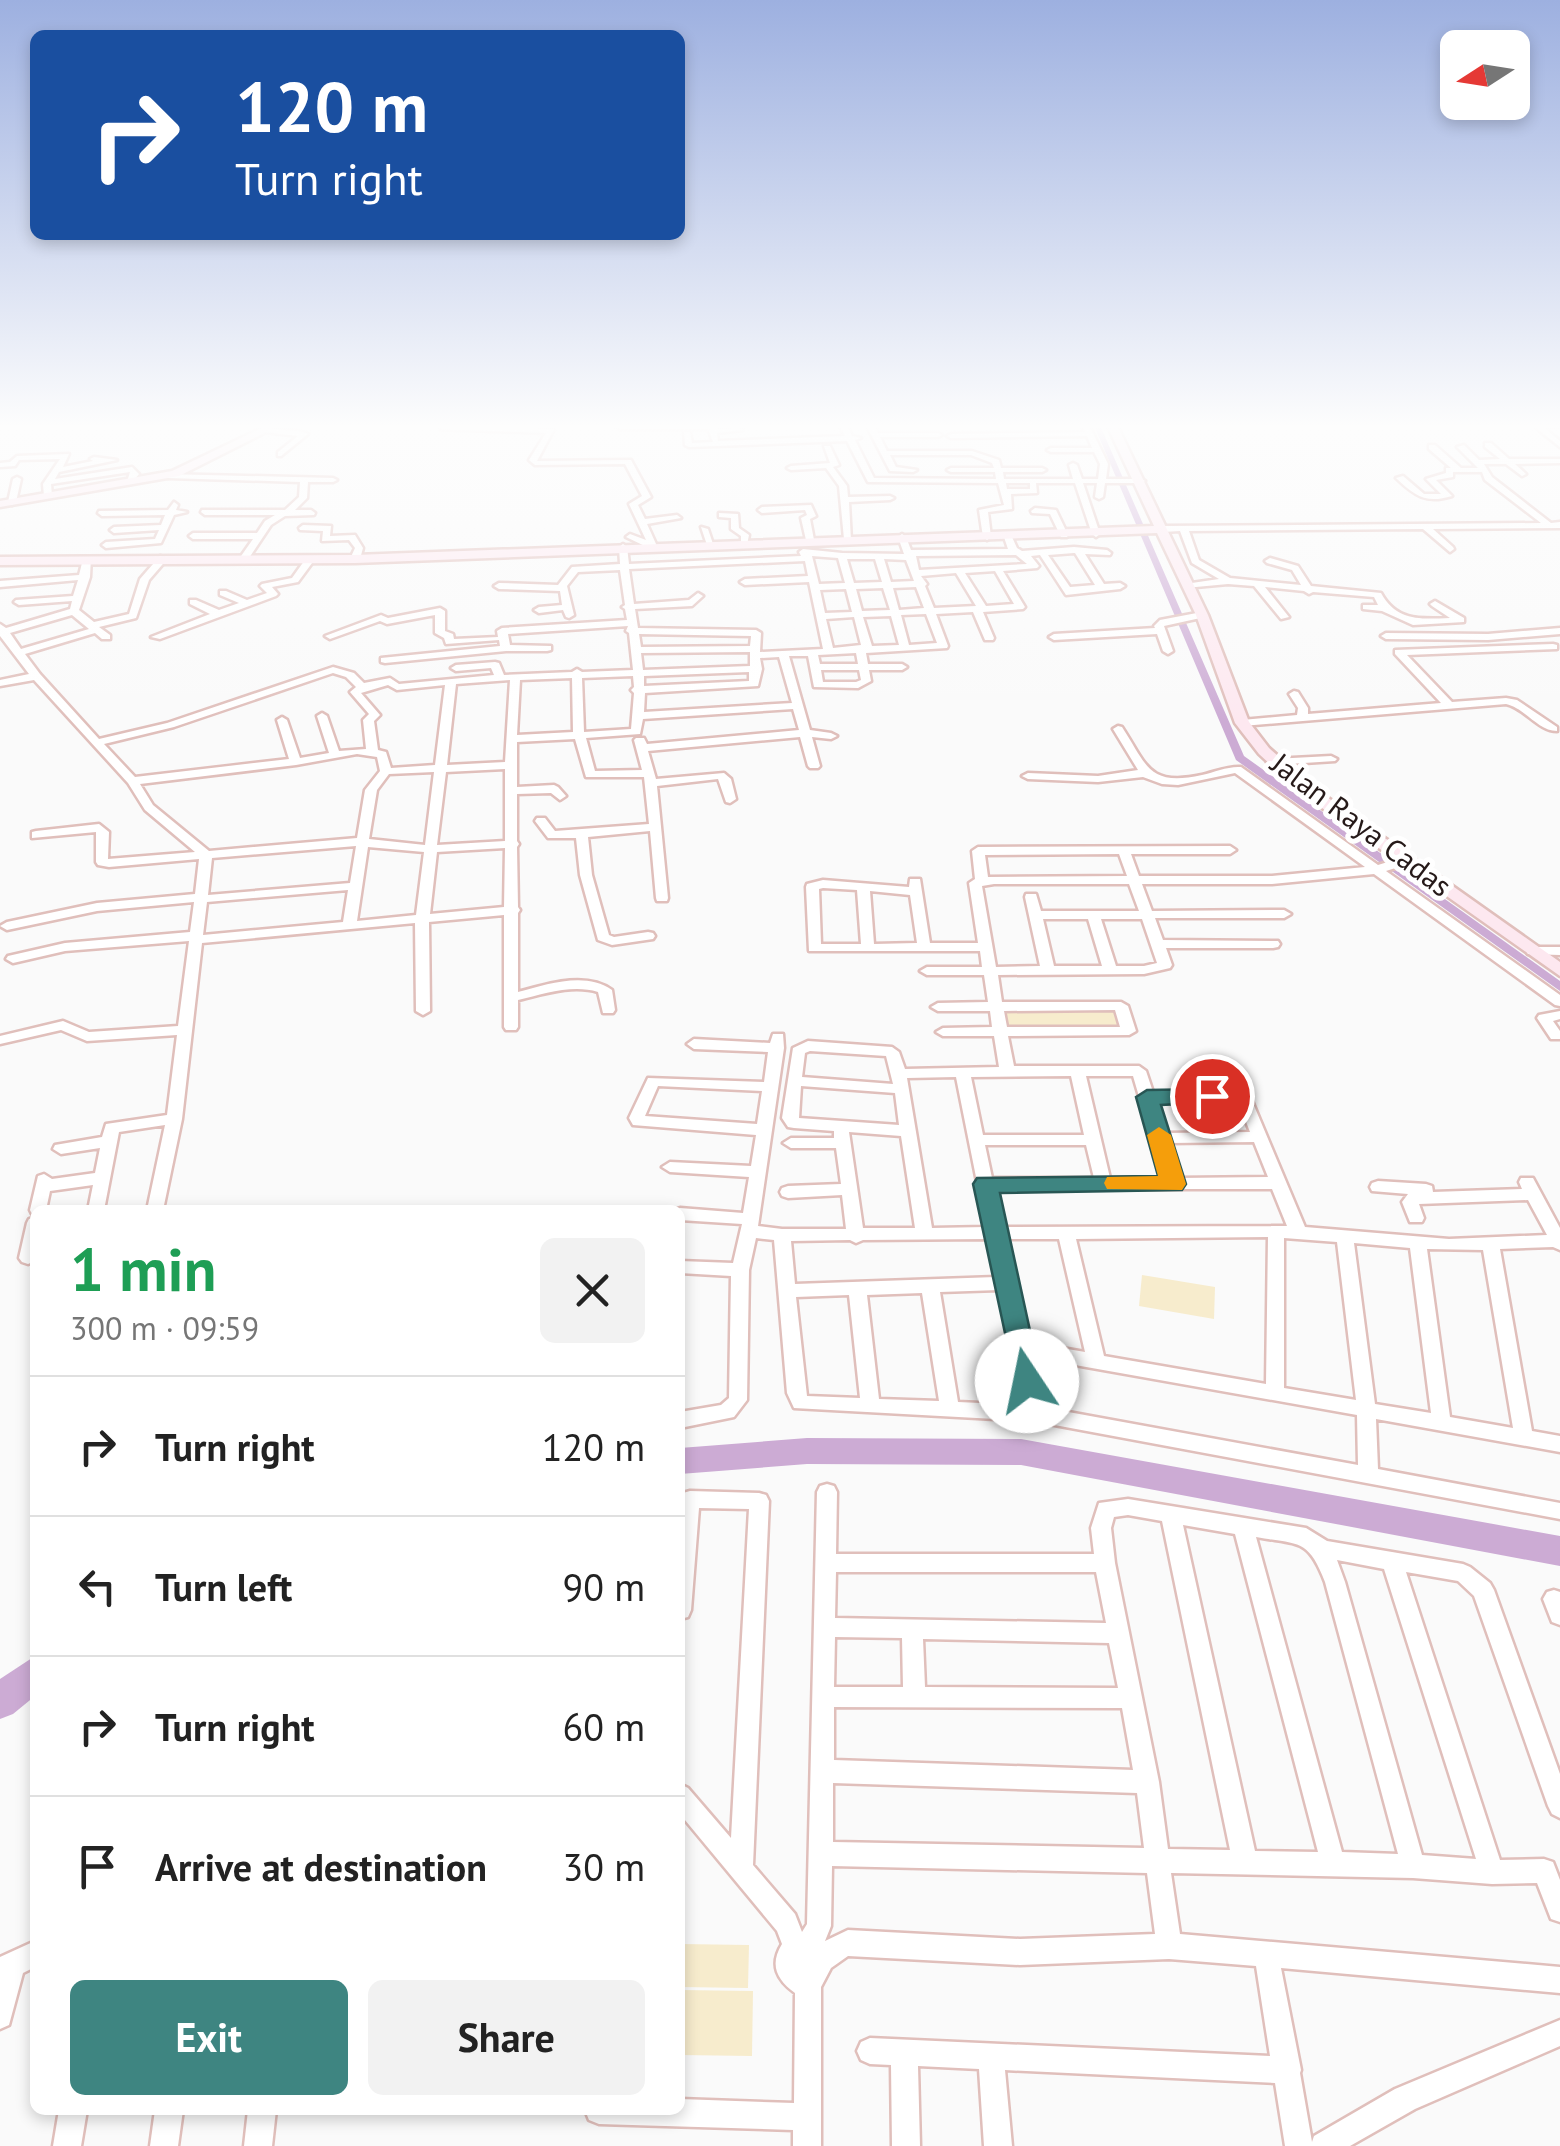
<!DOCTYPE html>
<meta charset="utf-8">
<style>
:root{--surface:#fff;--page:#f2f2f2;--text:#222;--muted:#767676;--line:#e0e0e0;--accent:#3e8581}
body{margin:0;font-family:"PT Sans",sans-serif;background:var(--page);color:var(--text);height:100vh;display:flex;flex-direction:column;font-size:38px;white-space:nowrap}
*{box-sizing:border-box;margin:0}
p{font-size:32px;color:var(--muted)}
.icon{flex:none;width:55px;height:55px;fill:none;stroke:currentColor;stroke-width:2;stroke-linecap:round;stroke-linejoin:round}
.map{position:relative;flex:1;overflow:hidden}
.sheet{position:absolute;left:30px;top:1205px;width:655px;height:910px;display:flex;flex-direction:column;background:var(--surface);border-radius:15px;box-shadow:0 5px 15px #0003}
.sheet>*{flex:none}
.top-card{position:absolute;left:30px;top:30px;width:655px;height:210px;border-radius:15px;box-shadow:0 5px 15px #0003;background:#1a4fa0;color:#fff;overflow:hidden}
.needle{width:65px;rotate:258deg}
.controls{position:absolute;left:1440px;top:30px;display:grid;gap:20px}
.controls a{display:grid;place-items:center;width:90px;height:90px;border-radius:15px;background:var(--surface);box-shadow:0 5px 15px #0003;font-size:50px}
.pin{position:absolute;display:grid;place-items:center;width:85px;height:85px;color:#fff;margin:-42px;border:5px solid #fff;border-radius:50%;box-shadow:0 2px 10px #0007}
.me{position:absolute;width:110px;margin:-55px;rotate:349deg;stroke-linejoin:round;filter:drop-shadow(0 0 8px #0008)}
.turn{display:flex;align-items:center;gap:35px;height:210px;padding:0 40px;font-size:45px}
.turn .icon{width:130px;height:130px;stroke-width:2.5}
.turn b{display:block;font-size:70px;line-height:85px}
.round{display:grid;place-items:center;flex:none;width:105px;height:105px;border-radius:15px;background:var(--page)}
.head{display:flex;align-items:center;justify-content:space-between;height:170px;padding:0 40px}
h1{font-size:60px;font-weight:600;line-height:75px;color:#1e9e55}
.cta{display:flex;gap:20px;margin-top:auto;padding:20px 40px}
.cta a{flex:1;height:115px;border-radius:15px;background:var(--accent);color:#fff;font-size:40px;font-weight:600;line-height:115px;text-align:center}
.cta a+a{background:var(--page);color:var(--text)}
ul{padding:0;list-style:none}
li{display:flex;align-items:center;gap:30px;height:140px;padding:0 40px;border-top:2px solid var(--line)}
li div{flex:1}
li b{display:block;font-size:38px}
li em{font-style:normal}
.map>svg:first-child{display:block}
.green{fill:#f7eccd}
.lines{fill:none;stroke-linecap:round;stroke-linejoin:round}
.canal{fill:#ccabd4;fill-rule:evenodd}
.river{fill:#ccabd4;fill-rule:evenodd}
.street-casing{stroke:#e0bfbb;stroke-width:5}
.secondary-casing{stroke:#e0bfbb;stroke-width:5}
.street{fill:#fff;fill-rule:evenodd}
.secondary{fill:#fde8f0;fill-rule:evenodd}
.route{fill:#3e8581;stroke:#285654;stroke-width:2.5}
.slow{fill:#f59e0b}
.labels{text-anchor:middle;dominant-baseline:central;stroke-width:10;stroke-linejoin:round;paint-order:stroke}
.far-street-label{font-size:30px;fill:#261a19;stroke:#fff}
</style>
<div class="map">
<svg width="1560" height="2146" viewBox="0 0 1560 2146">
<rect width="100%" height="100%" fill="#fafafa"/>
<g class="green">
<path d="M1005,1009H1118L1124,1028H1009Z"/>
<path d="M1142,1275L1215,1287L1214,1319L1139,1306Z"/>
<path d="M680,1944L749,1945L748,1988L680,1987Z"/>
<path d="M680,1990L753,1991L752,2056L680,2055Z"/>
</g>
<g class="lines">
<path class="canal" d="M1093,423H1099L1244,756L1560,981V991L1236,760Z"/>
<g class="river">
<path d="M807,1438L1021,1439L1560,1536V1566L1021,1465L807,1464L680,1474V1448Z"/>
<path d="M35,1656V1696L13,1714L0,1719V1679Z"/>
</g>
<defs>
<g id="street">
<path d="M610,423L710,425V423H718L717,429L739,428L743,430L717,433L718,441L845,436L838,423H846L852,436L861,438L855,440L874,478L996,479L995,472H951L947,470L951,468H994L992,463L971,455H890L896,467L917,470L913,472L890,471L865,423H873L878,433H938L942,435L938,437H880L887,451H972L999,460L1001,468H1042L1046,470L1042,472H1003L1004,479H1073L1069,465L1073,463L1077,465L1082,479H1098L1100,464L1094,452H1051L1047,450L1051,448H1092L1087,436L951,438L947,436L951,434L1085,432L1080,423H1088L1108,464L1106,479H1141L1145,481L1141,483H1105L1103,497L1099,499L1095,497L1097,483H1083L1100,534L1096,537L1092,534L1075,483H1036L1037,493L1011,494L1012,509L988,512L991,537L987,540L983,537L979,510L1004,505L998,483L868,482L847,441L689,447L685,445L684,432H690L692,443L713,442L709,431L711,429H620ZM1006,483H1030V489H1007Z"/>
<path d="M1221,423H1229L1230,424L1226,426Z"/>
<path d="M1530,423H1560V426H1542L1560,441V447Z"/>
<path d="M443,425L554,429L537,461L631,460L651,497L638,505L645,519L677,515L681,518L647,524L656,544L655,548H649L626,537L630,534L646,540L629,504L642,496L625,464L535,465L529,460L546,433L440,429Z"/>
<path d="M262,428L304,432L308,434L281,456H278V452L298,436L265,432Z"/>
<path d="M1485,443H1491L1509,459H1560V463L1515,464L1526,474L1522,476L1506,464H1484L1492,477L1551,523L1560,522V528L1433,529L1453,547L1454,549L1450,552L1423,529L1189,531L1199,560L1230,578L1301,585L1292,570L1267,563L1265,561L1270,558L1298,566L1311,586L1381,593C1397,622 1421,619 1450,618L1432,606L1430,604L1435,601L1464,618V622L1413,625L1382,611L1363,609V605H1378L1374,597L1313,592L1309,594L1304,591L1265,587L1289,617L1281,619L1254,586L1228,584L1185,588V584L1219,579L1192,563L1180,531L1163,532L1159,529L1163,526L1541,523L1485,480L1482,472H1453V477L1436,480L1452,496C1426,504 1415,496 1396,478L1403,476L1424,494H1441L1426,479L1446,473V468H1451L1429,449V445H1435L1461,468H1478L1457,447L1464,445L1479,460L1500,459L1485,447Z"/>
<path d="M824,446H830L839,465L833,467L847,486L848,497L890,496L894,498L890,500L849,502L851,541L844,539L839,486L826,468L791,470L787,468L791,466L830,463Z"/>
<path d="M69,454L63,467L93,461L90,459L94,457L117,460L59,472L55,479L132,467L139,474L131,484L127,482L130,472L51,484L52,496L48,498L44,496L43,484L60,459L19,460L15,466L0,467V463L10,462L17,456Z"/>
<path d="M165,474L333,478L337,480L333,482H308L307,498L295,510H311L315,513L314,515L285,516L271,525L247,561L244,562L239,559L253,539H193L189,536L193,533H257L265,521L275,515H205L201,512L202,510H285L299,497L300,482L168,478L164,476Z"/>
<path d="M17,477L21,479L16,502L12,505L8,502L13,479Z"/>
<path d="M174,502L178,505L176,510L187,512L174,515L161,543L106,548L102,545L106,542L155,539L159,530L114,533L110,530L114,527L161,525L165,515L102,516L98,513L99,511L168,510Z"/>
<path d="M811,505L816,516L810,519L814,540L810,543L806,540L801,518L807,515L805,510L762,513L758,510L762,507Z"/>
<path d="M1035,508L1056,510L1068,535L1067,537H1061L1050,514L1032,513L1031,511Z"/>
<path d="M719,513L738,514L739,528L749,535L747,545H741V536L731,529V518L719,517Z"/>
<path d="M303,525L331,526L330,536L355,535L363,548L360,559L355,562L350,559L355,548L349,540L322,541L323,531L300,530L299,528Z"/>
<path d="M701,527L708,529L714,547L707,545Z"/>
<path d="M902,534L906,537L911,550L1008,549L1004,537L1008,534L1012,537L1017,548L1022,551L1074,547L1107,550L1111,553L1110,555L1085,554L1104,584L1120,583L1125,586L1120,589L1066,595L1040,555L1031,556L1039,566L1037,568L1003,571L1025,607L1023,609L983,612L994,638L993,640H985L973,612L936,614L948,646L947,648L866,653L868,664H902L907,667L902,670H869L871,681L858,688L814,687L808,656H789L810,730L831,733L837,736L831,739L812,737L820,766L818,768H810L808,766L800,737L648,751L656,779L724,773L731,779L736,799L730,803L726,802L718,779L657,786L668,898L667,901H657L656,898L650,831L588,837L592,875L609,935L614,937L648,932L653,933L655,936L653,939L612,945L598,940L580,875L576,838H548L535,821L537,818H545L555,831L649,824L644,777H586L575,739L517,742V787L554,785L558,787L566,796L560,800L551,793L517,794V841L519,844L517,847L518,907L520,910L518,913V992C547,984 586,971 612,990L615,1010L613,1013H603L598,992C572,984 544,994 518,1000V1027L516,1030H506L504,1027V915L429,922L430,1011L423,1015L416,1011L415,923L202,943L182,1119L163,1210H147L165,1125L119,1132L104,1210H88L93,1185L50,1191L46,1210H35V1215L32,1214L30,1210L38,1176L44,1174L52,1179L95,1173L100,1148L61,1154L53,1149L55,1145L102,1137L106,1124L167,1115L177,1035L87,1041L61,1030L0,1044V1036L63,1021L89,1032L178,1026L189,941L65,951L13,963L6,959L8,956L65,943L190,932L194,902L97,911L7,930L0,926L7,922L97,903L195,894L199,859L109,867L98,865L96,862V832L32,838V832L36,831L99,824L109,832L108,859L195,852L145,810L128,783L34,680L0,686V680L29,674L0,636V624L6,628L70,609L72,601L19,605L14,602L16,600L73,596L78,580L0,587V581L79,575L83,559L91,557L90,577L79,610L94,622L129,614L140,579L160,556L168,558L149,580L136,618L99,627L110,635V639H102L95,633L25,654L40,674L99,739L167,723L333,667L354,673L364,683L390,678L399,684L494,675L491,668L456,671L451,668L456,665L495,662L499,663L504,675L572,672L577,669L582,672L633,670L629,633L626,631L628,626L508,634L510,645L551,646V650L547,651H506L385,663L381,662V658L500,646L499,640L446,644L444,638L435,633V615L387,624L380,621L330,639L325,636L381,615L388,618L440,608L445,611V631L453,634L454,639L498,637L497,631L502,628L627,620L625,609L622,607L625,605L620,570L578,572L567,586L574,615L569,618L566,617L563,610L539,613L534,610L539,607L562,605L560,591L499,589L494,586L499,583L558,585L572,567L620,564L619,547L623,544L627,547L629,564L801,556L799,552L803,549L842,553L904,554L898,537ZM1074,553H1075L1095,585L1070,587L1048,555ZM1016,555L1027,564L919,570L916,556ZM812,556L838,558L845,583L819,584ZM847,559H875L882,582L854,583ZM884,559L906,560L914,581L891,582ZM805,561L808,576L745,579L740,582L745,585L809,582L823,649L760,652L761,633L756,630L638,628L635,609L692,606L703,596L698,593L689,600L634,604L629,569ZM995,571L1014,604L986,606L965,573ZM956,573L976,606L934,608L925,586L927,584L921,576ZM916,587L924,608L899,610L893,588ZM883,588L890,610L862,611L856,589ZM846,589L852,612L825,613L820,590ZM926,614L937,643L909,645L901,615ZM72,615L89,629L21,649L10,633ZM891,616L899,645L872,646L863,617ZM854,617L861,645L833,648L826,619ZM639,634L751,636L750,646L641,647ZM750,652V666L643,670L641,653ZM856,653L858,664H820L818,655ZM779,657L792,703L644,712L645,693L758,686L762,669L760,658ZM821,670H859L861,680L856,682H823ZM749,672V681L644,686V676ZM333,673L346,677L356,687L350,692L369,714L363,720L366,749L339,751L327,716L322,713L317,716L329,753L300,758L287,720L282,717L277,720L289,759L135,777L104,744L174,727ZM633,676L634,687L631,690L634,693L631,729L584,732L582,678ZM572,678L573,732L517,735L520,680ZM510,680L505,762L447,765L456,684ZM388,685L397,690L445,685L435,765L391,768L386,752L378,750L374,721L380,715L361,693ZM793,709L799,730L647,744L644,738H636L634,740L642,770L595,771L586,738L640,734L643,719ZM357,754L377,757L380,771L365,790L357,838L209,851L153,805L140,784L296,765ZM505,769V841L437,845L446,772ZM434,772L425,845L369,839L377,790L389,774ZM356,846L350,883L208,895L212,858ZM368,847L424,852L416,915L357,921ZM505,848L504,907L430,914L437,852ZM348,890L343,922L203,935L207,902Z"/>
<path d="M310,556L315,559L298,582L272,587L278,594L276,596L160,639L151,637L210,614L190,604V600H196L219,610L239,603L220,595V591H226L247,600L267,593L260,586L262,584L292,578L307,557Z"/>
<path d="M1202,612L1205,613V617L1164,626L1173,651L1168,654L1163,651L1157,634L1054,640L1049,637L1054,634L1155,628L1154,626L1160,620Z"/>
<path d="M1560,628V634L1488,640L1386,639L1381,636L1386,633L1488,634Z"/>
<path d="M1553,644L1557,645V649L1407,655L1452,702L1506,698L1517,700L1557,727V731C1538,731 1525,708 1506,704L1242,726L1237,723L1242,720L1297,715L1298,708L1289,694L1294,691L1298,692L1308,708V714L1441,703L1395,654V650Z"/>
<path d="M1118,726L1122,727C1147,765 1148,787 1202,775C1215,772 1228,766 1241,767L1378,865L1407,856L1411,857V863L1386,871L1560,995V1006L1555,1005L1374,874L1272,884H1142L1152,911L1284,910L1291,914L1284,918H1155L1163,940L1278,941L1280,944L1278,947L1273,948H1166L1172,965L1170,968L1144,974L998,975L1002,1002H1121L1128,1006L1136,1031L1129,1035L1008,1036L1014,1066H1139L1146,1071L1153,1092H1202L1193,1064L1200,1059L1207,1064L1218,1091H1234L1229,1080L1232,1077H1242L1305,1227L1449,1239L1547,1235L1528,1200L1419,1204L1424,1218L1422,1222H1410L1402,1202L1408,1194L1372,1191L1370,1187L1372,1183L1378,1181L1426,1184L1432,1186L1433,1192L1522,1189L1519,1182L1521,1178H1533L1560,1228V1250L1553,1247L1500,1249L1532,1431L1560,1436V1452L1376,1419L1378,1469L1560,1503V1519L1033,1421L794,1408L787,1393L774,1240L756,1238L749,1270L747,1400L734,1417L680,1428V1412L721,1405L729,1398L731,1276L680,1273V1261L733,1263L742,1224L680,1220V1210H674L680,1208L743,1213L749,1177L670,1172L662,1167L670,1162L751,1166L756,1135L633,1125L629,1118L648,1078L764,1082L768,1052L694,1049L687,1044L694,1039L770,1043L773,1034H783L784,1048L758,1226L782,1229H846L842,1195L788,1198L782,1196L780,1192L782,1188L788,1186L841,1184L836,1148H791L783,1143L791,1138H834V1131L794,1128L788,1127L782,1118L793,1048L808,1041L892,1047L899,1052L905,1069L999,1067L994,1036H943L936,1032L943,1028L992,1027L990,1011H938L931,1007L938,1003L988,1002L984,975H927L920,971L927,967H982L980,951H809L806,887L807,884L823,880L909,887L910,879H920L930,943H978L969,883L975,879L972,851L978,847L1230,846L1236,850L1230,854H1131L1139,876H1272L1365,867L1235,773L1178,785L1162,784L1143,777L1098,782L1028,779L1022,776L1028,773L1098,776L1138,770L1113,729ZM1119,854L1127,876L988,877L985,855ZM994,884H1129L1139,911H1041L1036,894H1026L1025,897L1040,966L996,967L982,886ZM823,888L857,890L861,944H821L819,889ZM870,891L910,895L917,943L874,944ZM1043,919H1088L1102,966H1054ZM1101,919H1142L1157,963L1144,966H1116ZM1115,1010L1120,1027H1007L1004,1011ZM810,1051L886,1056L893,1084L802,1077L805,1053ZM1071,1076L1084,1135H983L971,1077ZM1086,1076H1133L1163,1178H1110ZM956,1077L986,1227L932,1228L907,1078ZM658,1086L762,1091L757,1124L645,1116ZM801,1086L895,1093L899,1125L799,1118ZM1210,1101H1238L1250,1132L1166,1133L1156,1102ZM849,1132L901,1136L915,1228H863ZM1254,1142L1268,1177L1179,1178L1169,1143ZM985,1145H1086L1094,1178H992ZM1167,1189H1272L1287,1226L1003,1227L995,1190ZM1268,1237L1266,1384L1104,1356L1076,1239ZM1284,1238L1337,1242L1356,1400L1284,1388ZM988,1239L996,1277L795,1284L791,1241L850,1240L856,1243L863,1240ZM1005,1239H1059L1085,1352L1027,1342ZM1354,1243L1410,1248L1431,1413L1375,1404ZM1427,1249L1483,1250L1513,1428L1450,1417ZM999,1290L1022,1405L958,1402L940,1292ZM922,1293L939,1401L879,1399L867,1295ZM849,1295L860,1398L807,1396L796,1297ZM1030,1357L1357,1415L1358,1465L1041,1407Z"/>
<path d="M1331,756L1337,759L1335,761L1273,765L1267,762L1273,759Z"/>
<path d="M1533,947H1560V955L1528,954L1526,951L1528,948Z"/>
<path d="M1560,1011V1019L1553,1021L1560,1031V1039H1551L1537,1018L1539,1015Z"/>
<path d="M35,1217V1261L28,1264L22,1262L19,1258L27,1223L29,1219Z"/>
<path d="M827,1484L834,1486L837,1492L836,1554H1094L1091,1528L1099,1503L1128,1499L1306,1528L1327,1541L1463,1564L1470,1567L1490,1583L1494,1590L1560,1774V1818L1552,1814L1548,1806L1474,1596L1458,1581L1406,1572L1500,1860L1544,1859L1553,1862L1560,1880V1922L1551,1919L1537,1883L1492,1884L1413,1878L1171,1873L1180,1934L1560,1967V1993L1281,1968L1301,2070L1300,2073L1312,2142L1314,2136L1395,2089L1560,2020V2046L1415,2109L1350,2146H1285L1275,2083L1005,2070L1012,2146H984L979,2069L918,2066L920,2146H892L891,2065L870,2064L861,2060L857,2051L861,2042L870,2038L1270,2056L1256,1966L1169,1959L1020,1965L848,1956L831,1968L821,1987V2146H793V2130L599,2124L589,2120L585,2110H680V2099L794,2103L795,1993C777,1980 769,1965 782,1944L777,1931L680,1814V1784L688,1788L731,1838L749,1509L699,1508L691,1610L688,1617L680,1619V1499L683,1493L690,1491L759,1493L766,1495L769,1501L753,1865L795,1914L802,1932L807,1924L817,1492L820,1486ZM1128,1515L1162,1521L1230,1850L1168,1849L1159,1782L1115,1563L1111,1528L1114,1517ZM1183,1525L1235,1534L1318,1852L1255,1851ZM1256,1537C1299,1545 1308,1538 1325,1582L1398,1854L1342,1852ZM1337,1560L1384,1569L1476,1859L1422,1855L1345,1582ZM836,1572H1096L1106,1623L835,1618ZM835,1637L902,1638L903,1687H834ZM923,1639L1109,1643L1118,1688L925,1687ZM834,1707L1122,1708L1133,1770L834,1760ZM833,1783L1137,1793L1144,1848L833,1842ZM832,1866L1147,1873L1155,1934L1020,1939L848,1930L825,1941L831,1926Z"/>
<path d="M1554,1590L1560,1592V1625L1552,1622L1543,1599L1547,1592Z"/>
<path d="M35,1941V1967L23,1973L9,2025L0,2029V1957Z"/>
<path d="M59,2110H87L81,2146H53Z"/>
<path d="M155,2110H183L178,2146H150Z"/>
<path d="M248,2110H276L272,2146H244Z"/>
</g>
<g id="secondary">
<path d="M272,423H284L179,476L0,507V501L172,471Z"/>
<path d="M1106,423H1116L1208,615L1249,722L1269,748L1317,790L1560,962V976L1305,796L1259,754L1235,723L1196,615L1157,533L355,563L0,565V557L355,555L1154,526Z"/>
</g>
</defs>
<use href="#street" class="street-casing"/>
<use href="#secondary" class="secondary-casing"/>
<use href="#street" class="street"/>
<use href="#secondary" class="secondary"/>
</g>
<linearGradient id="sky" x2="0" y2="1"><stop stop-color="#9db0e0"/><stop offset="0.59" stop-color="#fdfdfd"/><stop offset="1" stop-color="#fdfdfd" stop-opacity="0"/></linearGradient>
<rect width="1560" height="723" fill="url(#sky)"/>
<path class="route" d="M1212,1089L1220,1091L1224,1096L1220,1102L1161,1105L1186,1184L1182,1190L1000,1193L1041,1381L1037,1389L1027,1392L1017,1389L973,1184L977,1178L1158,1176L1136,1097L1147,1090Z"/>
<path class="slow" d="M1159,1127L1171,1135L1186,1184L1182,1190L1107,1189L1104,1183L1107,1177L1158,1176L1147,1135Z"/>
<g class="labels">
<g class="far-street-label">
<text transform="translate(1362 824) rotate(37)">Jalan Raya Cadas</text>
</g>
</g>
</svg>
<div class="controls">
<a><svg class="needle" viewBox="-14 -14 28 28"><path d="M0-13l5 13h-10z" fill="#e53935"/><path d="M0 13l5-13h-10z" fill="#767676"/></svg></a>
</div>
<div class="pin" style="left:1212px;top:1096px;background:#d93025"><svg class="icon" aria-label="arrive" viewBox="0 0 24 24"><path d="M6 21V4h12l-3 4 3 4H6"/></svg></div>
<svg class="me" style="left:1027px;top:1381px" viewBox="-20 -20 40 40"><circle r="19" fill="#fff"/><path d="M0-13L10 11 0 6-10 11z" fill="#3e8581"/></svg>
<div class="top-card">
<div class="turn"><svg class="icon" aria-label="right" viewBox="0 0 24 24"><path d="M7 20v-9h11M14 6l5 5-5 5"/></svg><div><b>120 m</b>Turn right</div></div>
</div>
<section class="sheet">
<div class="head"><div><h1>1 min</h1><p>300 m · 09:59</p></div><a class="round"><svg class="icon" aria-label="close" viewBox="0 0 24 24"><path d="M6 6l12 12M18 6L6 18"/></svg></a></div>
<ul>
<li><svg class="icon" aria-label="right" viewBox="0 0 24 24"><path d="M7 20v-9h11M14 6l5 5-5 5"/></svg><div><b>Turn right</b></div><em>120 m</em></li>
<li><svg class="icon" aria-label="left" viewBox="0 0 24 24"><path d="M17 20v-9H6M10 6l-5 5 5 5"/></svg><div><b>Turn left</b></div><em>90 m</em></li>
<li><svg class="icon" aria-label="right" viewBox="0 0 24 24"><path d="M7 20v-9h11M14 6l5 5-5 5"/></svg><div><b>Turn right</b></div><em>60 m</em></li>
<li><svg class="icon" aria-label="arrive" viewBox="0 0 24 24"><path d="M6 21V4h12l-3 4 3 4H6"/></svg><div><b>Arrive at destination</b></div><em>30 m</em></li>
</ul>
<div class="cta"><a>Exit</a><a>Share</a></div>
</section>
</div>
